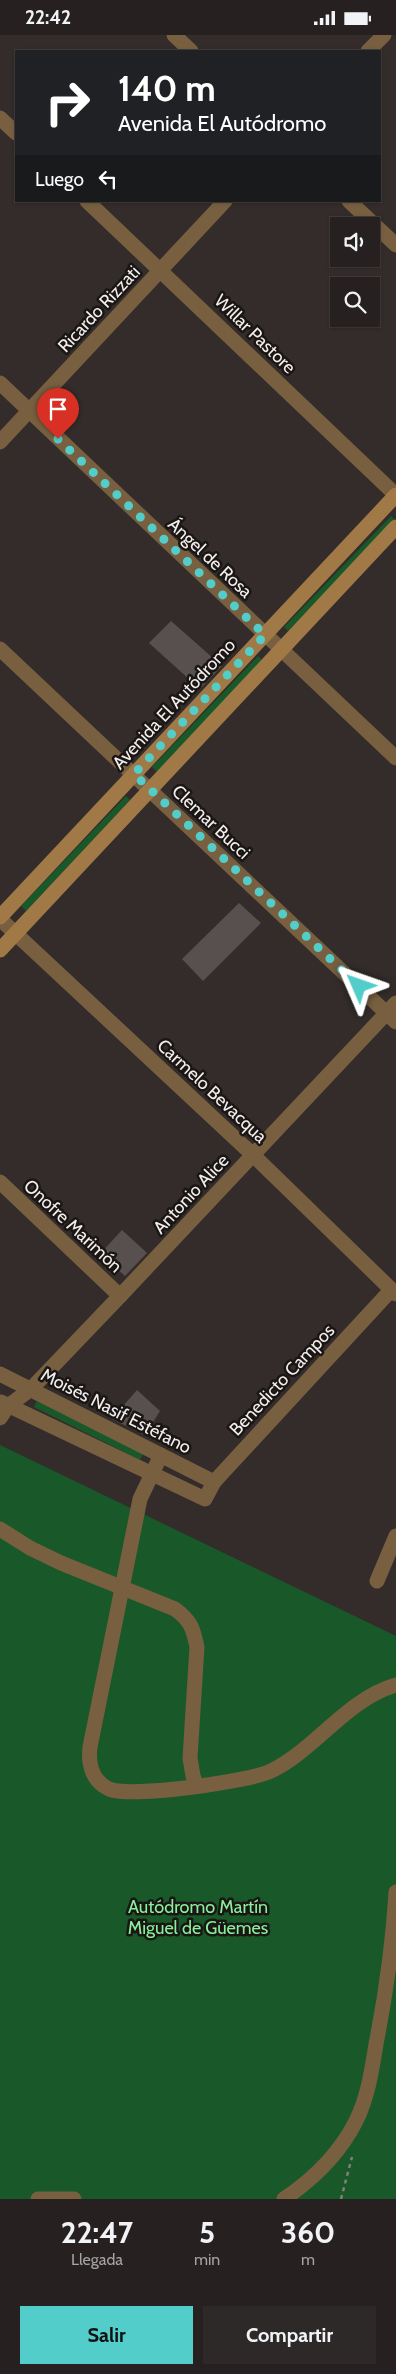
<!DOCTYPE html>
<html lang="es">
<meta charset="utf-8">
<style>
:root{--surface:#262120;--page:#2e2929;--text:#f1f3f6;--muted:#a4a3a5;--line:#423e3e;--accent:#53cdca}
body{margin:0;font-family:Cabin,sans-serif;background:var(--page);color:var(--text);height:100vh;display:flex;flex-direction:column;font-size:19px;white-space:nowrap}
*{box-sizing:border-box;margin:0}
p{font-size:16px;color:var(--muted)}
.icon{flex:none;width:28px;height:28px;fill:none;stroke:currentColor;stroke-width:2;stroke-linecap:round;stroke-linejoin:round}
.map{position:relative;height:2164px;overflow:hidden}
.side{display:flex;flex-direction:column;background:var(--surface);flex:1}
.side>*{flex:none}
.banner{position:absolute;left:15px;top:15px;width:366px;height:152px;border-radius:0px;box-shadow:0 1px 4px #0004,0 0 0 1px var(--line);background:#202124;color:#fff;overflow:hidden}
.buttons{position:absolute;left:330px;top:182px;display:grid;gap:10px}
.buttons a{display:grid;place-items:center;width:50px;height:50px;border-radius:0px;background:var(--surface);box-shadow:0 1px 4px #0004,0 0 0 1px var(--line);font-size:25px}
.pin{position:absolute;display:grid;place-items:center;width:42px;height:42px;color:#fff;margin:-51px -21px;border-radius:50% 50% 50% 0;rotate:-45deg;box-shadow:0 0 5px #0007}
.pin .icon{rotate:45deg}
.me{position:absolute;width:55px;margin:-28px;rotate:313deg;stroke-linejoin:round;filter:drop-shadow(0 0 4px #0008)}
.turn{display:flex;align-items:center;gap:18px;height:105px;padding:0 20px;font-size:22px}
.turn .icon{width:65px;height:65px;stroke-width:2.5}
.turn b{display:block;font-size:35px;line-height:42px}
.then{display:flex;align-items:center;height:48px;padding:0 20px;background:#0003;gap:10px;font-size:19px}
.eta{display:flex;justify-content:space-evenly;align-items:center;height:85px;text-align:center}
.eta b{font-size:30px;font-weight:700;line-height:35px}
.button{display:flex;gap:10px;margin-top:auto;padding:10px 20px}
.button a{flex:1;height:58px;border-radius:0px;background:var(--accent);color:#111;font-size:20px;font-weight:700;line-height:58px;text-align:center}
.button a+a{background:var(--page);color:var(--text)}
.status{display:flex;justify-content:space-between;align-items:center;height:35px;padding:0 25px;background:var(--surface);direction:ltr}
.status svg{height:14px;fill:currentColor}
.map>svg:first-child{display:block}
.green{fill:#195829}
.building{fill:#58504e}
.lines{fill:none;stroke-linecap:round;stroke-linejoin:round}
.path{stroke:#847e7c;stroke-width:2.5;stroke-dasharray:4 4;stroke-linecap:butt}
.street{stroke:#785f40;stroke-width:15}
.secondary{stroke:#a17947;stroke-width:15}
.route{stroke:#53cdca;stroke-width:9;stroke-dasharray:0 16.2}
.labels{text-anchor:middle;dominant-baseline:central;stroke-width:5;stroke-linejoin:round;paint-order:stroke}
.street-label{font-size:18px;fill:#f3eeed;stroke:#191614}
.park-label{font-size:18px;fill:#88f09a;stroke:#191614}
</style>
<div class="status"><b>22:42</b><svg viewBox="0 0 49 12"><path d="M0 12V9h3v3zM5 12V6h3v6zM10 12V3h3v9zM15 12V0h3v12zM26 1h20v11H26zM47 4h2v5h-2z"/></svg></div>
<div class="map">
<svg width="396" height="2164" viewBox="0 0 396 2164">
<rect width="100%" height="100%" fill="#332c2a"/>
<g class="green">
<path d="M391,481L395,485L288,596L284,592Z"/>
<path d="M258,621L262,625L157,737L152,732Z"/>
<path d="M126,761L130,765L26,876L21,871Z"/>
<path d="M37,1366L143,1419L140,1425L34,1372Z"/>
<path d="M0,1410L396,1601V2164H0Z"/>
</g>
<g class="building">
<path d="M171,586L222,631L200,654L149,608Z"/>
<path d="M239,868L261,888L203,946L182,924Z"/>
<path d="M122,1195L147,1218L125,1241L100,1219Z"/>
<path d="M137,1355L160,1376L145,1400L112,1384Z"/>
</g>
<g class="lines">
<path class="path" d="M341,2164L352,2122"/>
<g class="street">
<path d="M174,0L191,16"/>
<path d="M368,16L384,0"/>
<path d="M0,83L16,98"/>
<path d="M87,166L396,460"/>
<path d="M349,166L396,210"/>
<path d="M0,348L396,723"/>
<path d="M0,407L225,166"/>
<path d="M0,614L396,987"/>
<path d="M0,884L253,1120L396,1259"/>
<path d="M0,1147L120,1261"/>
<path d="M0,1339L214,1447"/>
<path d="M1,1367L205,1464L214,1447L391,1255"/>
<path d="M0,1383L8,1371L31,1354L120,1261L396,968"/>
<path d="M161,1420L140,1464L90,1712C88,1729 92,1746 109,1754C130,1763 248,1747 271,1736C316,1714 347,1664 396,1650"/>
<path d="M0,1494L30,1513L61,1528L175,1574C191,1586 193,1593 197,1612L190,1723L193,1741L197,1751"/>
<path d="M377,1546L396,1501"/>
<path d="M38,2164H74"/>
<path d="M284,2164C312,2145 340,2118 356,2086C368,2062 372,2034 376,2009C386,1958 393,1909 396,1857"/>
</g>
<g class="secondary">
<path d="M0,882L396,460"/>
<path d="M0,915L396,492"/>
</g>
</g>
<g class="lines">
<path class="route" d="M58,404L265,600L134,739L359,951"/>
</g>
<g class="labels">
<g class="street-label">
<text transform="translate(99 274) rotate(-47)">Ricardo Rizzati</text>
<text transform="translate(255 299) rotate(44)">Willar Pastore</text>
<text transform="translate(210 523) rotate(43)">Ángel de Rosa</text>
<text transform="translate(174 669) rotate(-47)">Avenida El Autódromo</text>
<text transform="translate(211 787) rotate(43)">Clemar Bucci</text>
<text transform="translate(212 1056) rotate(43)">Carmelo Bevacqua</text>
<text transform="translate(191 1159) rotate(-47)">Antonio Alice</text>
<text transform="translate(73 1191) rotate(43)">Onofre Marimón</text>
<text transform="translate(282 1345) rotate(-47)">Benedicto Campos</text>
<text transform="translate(116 1376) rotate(27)">Moisés Nasif Estéfano</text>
</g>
<g class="park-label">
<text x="198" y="1872">Autódromo Martín<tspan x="198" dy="21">Miguel de Güemes</tspan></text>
</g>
</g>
</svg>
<div class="buttons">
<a><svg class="icon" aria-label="sound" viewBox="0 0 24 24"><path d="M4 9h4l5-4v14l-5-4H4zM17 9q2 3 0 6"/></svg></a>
<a><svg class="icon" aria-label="search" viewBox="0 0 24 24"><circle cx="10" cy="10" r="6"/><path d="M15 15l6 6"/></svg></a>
</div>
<div class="pin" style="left:58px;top:404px;background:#d93025"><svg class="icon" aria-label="arrive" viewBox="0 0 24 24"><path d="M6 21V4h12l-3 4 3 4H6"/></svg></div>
<svg class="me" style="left:359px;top:951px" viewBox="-20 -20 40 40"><path d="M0-17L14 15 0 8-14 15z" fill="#53cdca" stroke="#fff" stroke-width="4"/></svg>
<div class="banner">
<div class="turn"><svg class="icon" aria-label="right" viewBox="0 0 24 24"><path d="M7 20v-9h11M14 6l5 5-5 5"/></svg><div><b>140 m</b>Avenida El Autódromo</div></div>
<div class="then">Luego<svg class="icon" aria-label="left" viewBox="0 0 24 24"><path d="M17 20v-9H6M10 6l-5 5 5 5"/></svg></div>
</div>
</div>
<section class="side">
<div class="eta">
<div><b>22:47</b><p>Llegada</p></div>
<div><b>5</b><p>min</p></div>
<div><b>360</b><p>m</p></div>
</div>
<div class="button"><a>Salir</a><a>Compartir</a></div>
</section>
